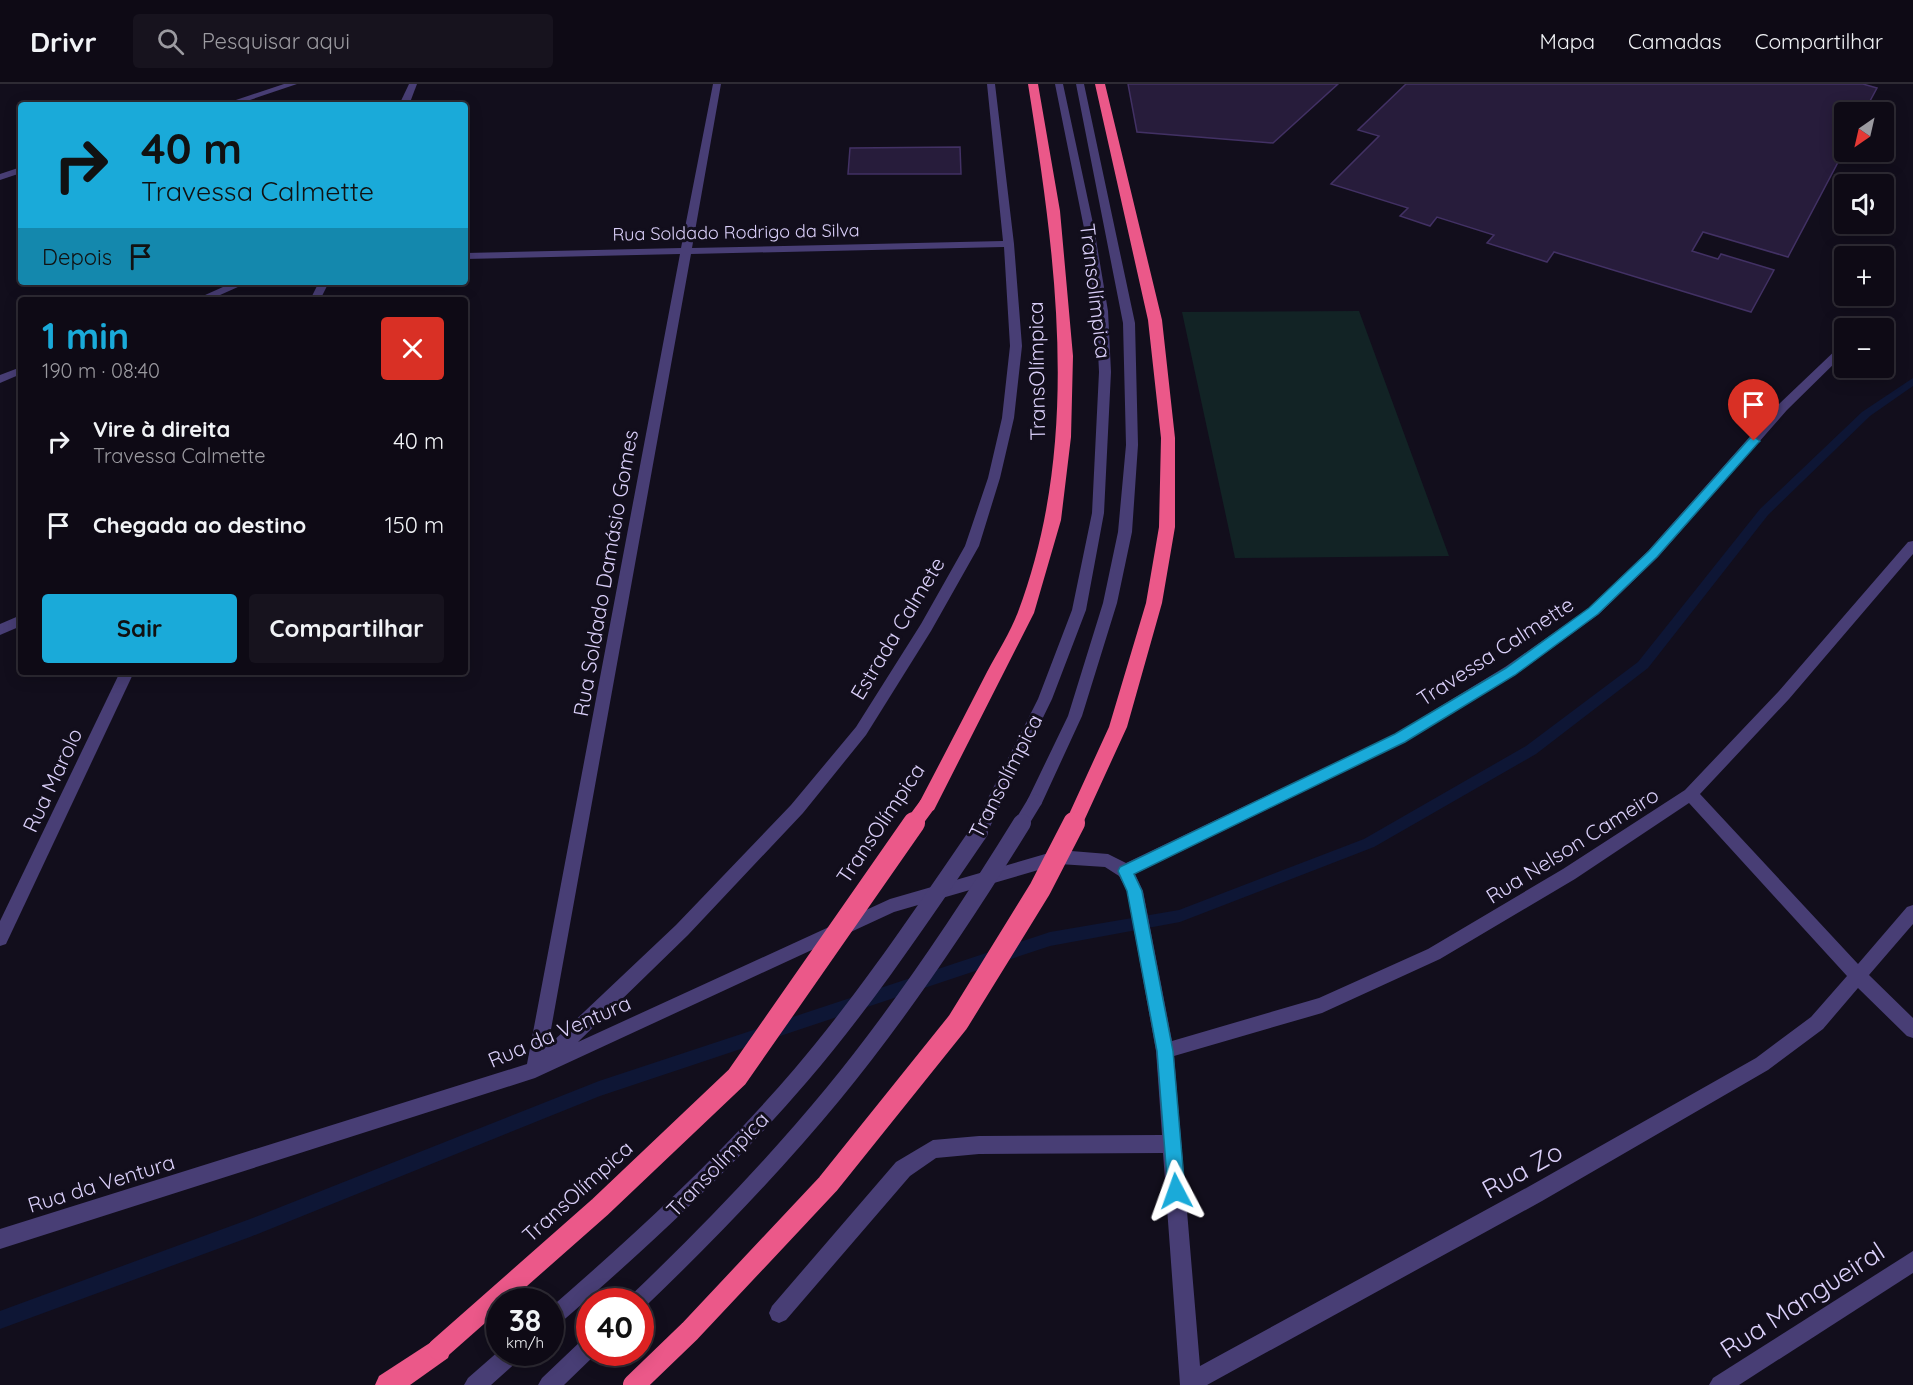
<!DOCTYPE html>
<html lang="pt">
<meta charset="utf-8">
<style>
:root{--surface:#0e0a15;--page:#17131e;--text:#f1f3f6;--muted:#9b9aa0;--line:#2e2b34;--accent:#1aaad9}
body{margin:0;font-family:Quicksand,sans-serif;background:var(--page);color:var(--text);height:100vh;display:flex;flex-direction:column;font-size:22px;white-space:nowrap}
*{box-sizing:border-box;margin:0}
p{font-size:20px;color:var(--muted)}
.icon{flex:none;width:33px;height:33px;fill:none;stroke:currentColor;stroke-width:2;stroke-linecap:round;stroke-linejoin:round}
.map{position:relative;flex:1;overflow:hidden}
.sheet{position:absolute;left:18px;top:213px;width:450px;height:378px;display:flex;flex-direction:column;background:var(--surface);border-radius:6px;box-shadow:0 3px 15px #0003,0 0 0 2px var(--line)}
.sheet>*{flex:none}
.guide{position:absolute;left:18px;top:18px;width:450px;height:183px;border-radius:6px;box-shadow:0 3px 15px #0003,0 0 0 2px var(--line);background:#1aaad9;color:#111;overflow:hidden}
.needle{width:39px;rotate:214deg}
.fabs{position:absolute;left:1834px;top:18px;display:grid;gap:12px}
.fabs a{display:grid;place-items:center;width:60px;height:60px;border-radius:6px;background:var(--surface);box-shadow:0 3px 15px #0003,0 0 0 2px var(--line);font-size:30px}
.speed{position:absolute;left:486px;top:1204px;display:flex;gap:12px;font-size:30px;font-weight:700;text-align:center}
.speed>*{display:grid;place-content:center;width:78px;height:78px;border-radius:50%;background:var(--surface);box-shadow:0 3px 15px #0003,0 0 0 2px var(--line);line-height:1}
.speed small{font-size:15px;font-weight:400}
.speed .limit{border:9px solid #d22;background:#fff;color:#111}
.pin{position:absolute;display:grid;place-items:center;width:51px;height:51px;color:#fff;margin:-62px -26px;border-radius:50% 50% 50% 0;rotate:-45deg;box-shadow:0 0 6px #0007}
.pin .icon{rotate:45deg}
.me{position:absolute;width:66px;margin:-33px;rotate:356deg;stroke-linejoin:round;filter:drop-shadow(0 0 4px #0008)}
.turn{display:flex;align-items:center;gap:21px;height:126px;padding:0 24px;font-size:27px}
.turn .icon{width:78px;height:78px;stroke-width:2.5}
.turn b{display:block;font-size:42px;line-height:51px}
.then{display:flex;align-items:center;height:57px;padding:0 24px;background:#0003;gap:12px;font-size:22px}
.round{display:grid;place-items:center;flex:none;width:63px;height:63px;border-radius:6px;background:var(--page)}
.head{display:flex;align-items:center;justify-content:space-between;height:102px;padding:0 24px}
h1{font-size:36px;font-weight:800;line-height:45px;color:var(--accent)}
.cta{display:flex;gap:12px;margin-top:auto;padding:12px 24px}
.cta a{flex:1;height:69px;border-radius:6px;background:var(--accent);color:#111;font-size:24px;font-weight:800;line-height:69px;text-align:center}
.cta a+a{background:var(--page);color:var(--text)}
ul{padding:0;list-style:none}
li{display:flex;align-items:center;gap:18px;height:84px;padding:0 24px}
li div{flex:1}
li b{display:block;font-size:22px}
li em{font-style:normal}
header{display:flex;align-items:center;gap:36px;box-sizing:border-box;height:84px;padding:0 30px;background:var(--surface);border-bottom:2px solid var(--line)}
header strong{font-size:28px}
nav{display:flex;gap:33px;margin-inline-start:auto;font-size:21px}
.search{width:420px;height:54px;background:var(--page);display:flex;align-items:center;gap:15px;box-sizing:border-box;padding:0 21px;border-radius:6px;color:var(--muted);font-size:22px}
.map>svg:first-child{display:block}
.green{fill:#122325}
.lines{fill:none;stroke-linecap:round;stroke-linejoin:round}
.stream{fill:#0e1635;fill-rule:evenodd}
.building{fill:#271c3b;stroke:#423164;stroke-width:1.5}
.minor{fill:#483e75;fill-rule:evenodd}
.highway{fill:#eb5889;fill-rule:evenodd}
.minor-bridge-far1{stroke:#483e75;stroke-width:14}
.minor-bridge{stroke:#483e75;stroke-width:18}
.highway-bridge-far1{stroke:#eb5889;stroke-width:16}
.highway-bridge{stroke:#eb5889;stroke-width:22}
.route{fill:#1aaad9;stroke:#116e8d;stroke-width:1.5}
.labels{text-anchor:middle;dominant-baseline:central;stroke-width:6;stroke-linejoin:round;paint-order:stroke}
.far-street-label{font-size:18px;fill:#dacff9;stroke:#120e1c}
.street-label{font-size:21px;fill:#dacff9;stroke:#120e1c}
.near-street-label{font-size:26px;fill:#dacff9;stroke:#120e1c}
</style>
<header>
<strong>Drivr</strong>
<div class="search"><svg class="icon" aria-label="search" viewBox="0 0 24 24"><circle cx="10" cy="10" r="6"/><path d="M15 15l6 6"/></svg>Pesquisar aqui</div>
<nav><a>Mapa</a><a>Camadas</a><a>Compartilhar</a></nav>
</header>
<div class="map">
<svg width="1913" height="1301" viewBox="0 0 1913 1301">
<rect width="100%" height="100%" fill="#120e1c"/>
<path class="green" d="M1359,227L1449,472L1235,474L1182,228Z"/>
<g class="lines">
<path class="stream" d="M1913,294V302L1870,332L1768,431L1648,584L1536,670L1374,763L1180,838L1050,862L600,1012L250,1153L0,1245V1227L250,1135L599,997L1050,848L1179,826L1364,755L1526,662L1638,578L1760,425L1862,328Z"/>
</g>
<g class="building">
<path d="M1128,0H1338L1273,59L1137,48Z"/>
<path d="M1406,0H1863L1877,4L1864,28H1845V65L1788,173L1703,148L1692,167L1718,175L1721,170L1774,186L1751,228L1554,168L1547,178L1487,159L1494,151L1437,133L1430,142L1400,132L1408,124L1331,100L1379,52L1358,46Z"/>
<path d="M960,63L961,90H848L850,64Z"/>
</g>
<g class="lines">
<g class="minor">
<path d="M284,0H297L235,21H221Z"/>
<path d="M409,0H417L409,21H399Z"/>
<path d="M713,0H721L692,164L1003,157L987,0H995L1014,160L1022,262L1014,334L1000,394L979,462L931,547L866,651L803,729L688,851L578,958L890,815L1059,766L1108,770L1126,779L1395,650L1505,583L1589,524L1648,467L1779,320L1841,261L1845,260V269L1787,326L1658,473L1599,530L1515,591L1405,658L1135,790L1143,807L1172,957L1319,914L1428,865L1563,785L1685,706L1779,607L1908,458L1913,457V470L1789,615L1700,710L1858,880L1907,823L1913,821V840L1869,891L1913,934V954L1907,952L1858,904L1823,945L1768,986L1542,1117L1207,1301H1180L1163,1069L979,1070L936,1074L910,1092L786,1236L779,1239L772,1236L769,1229L772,1222L896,1078L933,1056L979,1052L1162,1051L1156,967L1127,807L1119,792L1105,783L1059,780L894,828L535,994L0,1165V1145L527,980L680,170L465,175V169L681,164ZM1004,163L1010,262L1002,334L988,394L965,462L921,540L856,643L791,721L676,841L548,962L691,170ZM1689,719L1847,892L1811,933L1756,974L1528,1103L1200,1282L1174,972L1322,929L1440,875L1575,795Z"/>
<path d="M1055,0H1063L1094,144L1108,227L1111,288L1104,429L1086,526L1052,615L985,753L979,754L973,753L971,748L1038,615L1072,526L1092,429L1099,288L1096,227L1084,144Z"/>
<path d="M1076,0H1084L1135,239L1138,361L1132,448L1117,519L1082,632L1041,721L1035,723L1029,721L1027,717L1068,632L1103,519L1118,448L1126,361L1123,239Z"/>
<path d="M21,83V89L0,96V90Z"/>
<path d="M234,198H249L209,216H194Z"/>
<path d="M319,198H329L320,216H310Z"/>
<path d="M21,283V290L0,299V291Z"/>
<path d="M21,531V542L0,551V540Z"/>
<path d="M120,588H134L6,860L0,862V837Z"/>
<path d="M1913,1167V1189L1739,1301H1709L1713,1294Z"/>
<path d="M590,1252V1269H597L564,1301H538L542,1294L583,1255Z"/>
<path d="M500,1266V1269H522L519,1276L491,1301H464L468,1294Z"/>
</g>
<g class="highway">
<path d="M1028,0H1038L1060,127L1073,272L1071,353L1061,436L1034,529L934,726L927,729L920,726L918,721C941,677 964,633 987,588C997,569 1010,549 1018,528C1082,358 1056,175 1028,0Z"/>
<path d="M1095,0H1105L1162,236L1175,354V443L1162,519L1127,643L1083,739L1081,744L1074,747L1067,744L1065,739L1109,643L1146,519L1159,443L1161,354L1148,236Z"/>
<path d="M439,1253L448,1256L451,1265L448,1274L410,1301H375L379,1292Z"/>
</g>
<path class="minor-bridge-far1" d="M1021,740L1035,717"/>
<g class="minor-bridge">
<path d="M637,1218C706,1152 772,1084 833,1010C903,925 964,833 1022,739"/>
<path d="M550,1236C639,1159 725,1080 801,991C866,915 922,831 979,748"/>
</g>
<path class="highway-bridge-far1" d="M913,740L927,721"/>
<g class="highway-bridge">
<path d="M439,1265L600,1123L737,993L914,739"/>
<path d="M634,1301L690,1247L828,1100L958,938L1040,805L1074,739"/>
</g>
</g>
<path class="route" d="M1754,353L1760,357L1758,359L1657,473L1598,530L1515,591L1405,658L1134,790L1142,807L1173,967L1185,1107L1182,1113L1176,1116L1170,1113L1168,1107L1157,967L1127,807L1118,787L1120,783L1395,650L1506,584L1589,524L1649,467L1750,354Z"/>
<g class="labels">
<g class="far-street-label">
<text transform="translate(736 148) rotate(-1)">Rua Soldado Rodrigo da Silva</text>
</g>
<g class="street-label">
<text transform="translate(1096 207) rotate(83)">Transolímpica</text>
<text transform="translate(1036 287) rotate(-91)">TransOlímpica</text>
<text transform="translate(605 489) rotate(-80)">Rua Soldado Damásio Gomes</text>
<text transform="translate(897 544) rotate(-59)">Estrada Calmete</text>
<text transform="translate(1495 567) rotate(-33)">Travessa Calmette</text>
<text transform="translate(1005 692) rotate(-63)">Transolímpica</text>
<text transform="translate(52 696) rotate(-65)">Rua Marolo</text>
<text transform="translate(880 739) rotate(-56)">TransOlímpica</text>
<text transform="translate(1572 761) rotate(-32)">Rua Nelson Cameiro</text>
<text transform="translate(559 947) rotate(-23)">Rua da Ventura</text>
<text transform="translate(717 1080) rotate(-46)">Transolímpica</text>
<text transform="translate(101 1099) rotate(-17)">Rua da Ventura</text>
<text transform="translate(577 1107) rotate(-42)">TransOlímpica</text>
</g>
<g class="near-street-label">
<text transform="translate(1522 1086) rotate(-29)">Rua Zo</text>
<text transform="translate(1802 1216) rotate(-33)">Rua Mangueiral</text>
</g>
</g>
</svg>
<div class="fabs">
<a><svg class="needle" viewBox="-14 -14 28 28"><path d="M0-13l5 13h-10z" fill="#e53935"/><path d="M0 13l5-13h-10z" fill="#9b9aa0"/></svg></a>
<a><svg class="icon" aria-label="sound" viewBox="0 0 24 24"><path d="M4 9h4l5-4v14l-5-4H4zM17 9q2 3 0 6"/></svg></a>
<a>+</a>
<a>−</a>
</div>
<div class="speed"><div>38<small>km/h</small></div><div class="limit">40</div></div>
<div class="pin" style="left:1754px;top:357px;background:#d93025"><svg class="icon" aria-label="arrive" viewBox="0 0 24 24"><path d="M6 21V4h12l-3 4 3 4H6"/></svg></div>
<svg class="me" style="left:1176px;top:1107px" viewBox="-20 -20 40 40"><path d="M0-17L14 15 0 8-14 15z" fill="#1aaad9" stroke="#fff" stroke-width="4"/></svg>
<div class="guide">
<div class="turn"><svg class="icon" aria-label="right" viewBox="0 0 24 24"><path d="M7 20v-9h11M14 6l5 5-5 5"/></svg><div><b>40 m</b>Travessa Calmette</div></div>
<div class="then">Depois<svg class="icon" aria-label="arrive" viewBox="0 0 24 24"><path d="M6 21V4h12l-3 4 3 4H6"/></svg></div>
</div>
<section class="sheet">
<div class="head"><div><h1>1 min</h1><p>190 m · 08:40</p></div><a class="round" style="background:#d93025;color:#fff"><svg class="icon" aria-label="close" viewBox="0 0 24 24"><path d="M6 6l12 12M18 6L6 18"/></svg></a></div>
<ul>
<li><svg class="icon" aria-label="right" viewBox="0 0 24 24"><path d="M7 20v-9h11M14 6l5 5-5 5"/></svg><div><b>Vire à direita</b><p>Travessa Calmette</p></div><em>40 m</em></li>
<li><svg class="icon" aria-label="arrive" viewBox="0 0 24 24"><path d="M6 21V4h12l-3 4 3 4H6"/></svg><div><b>Chegada ao destino</b></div><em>150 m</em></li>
</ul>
<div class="cta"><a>Sair</a><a>Compartilhar</a></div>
</section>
</div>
